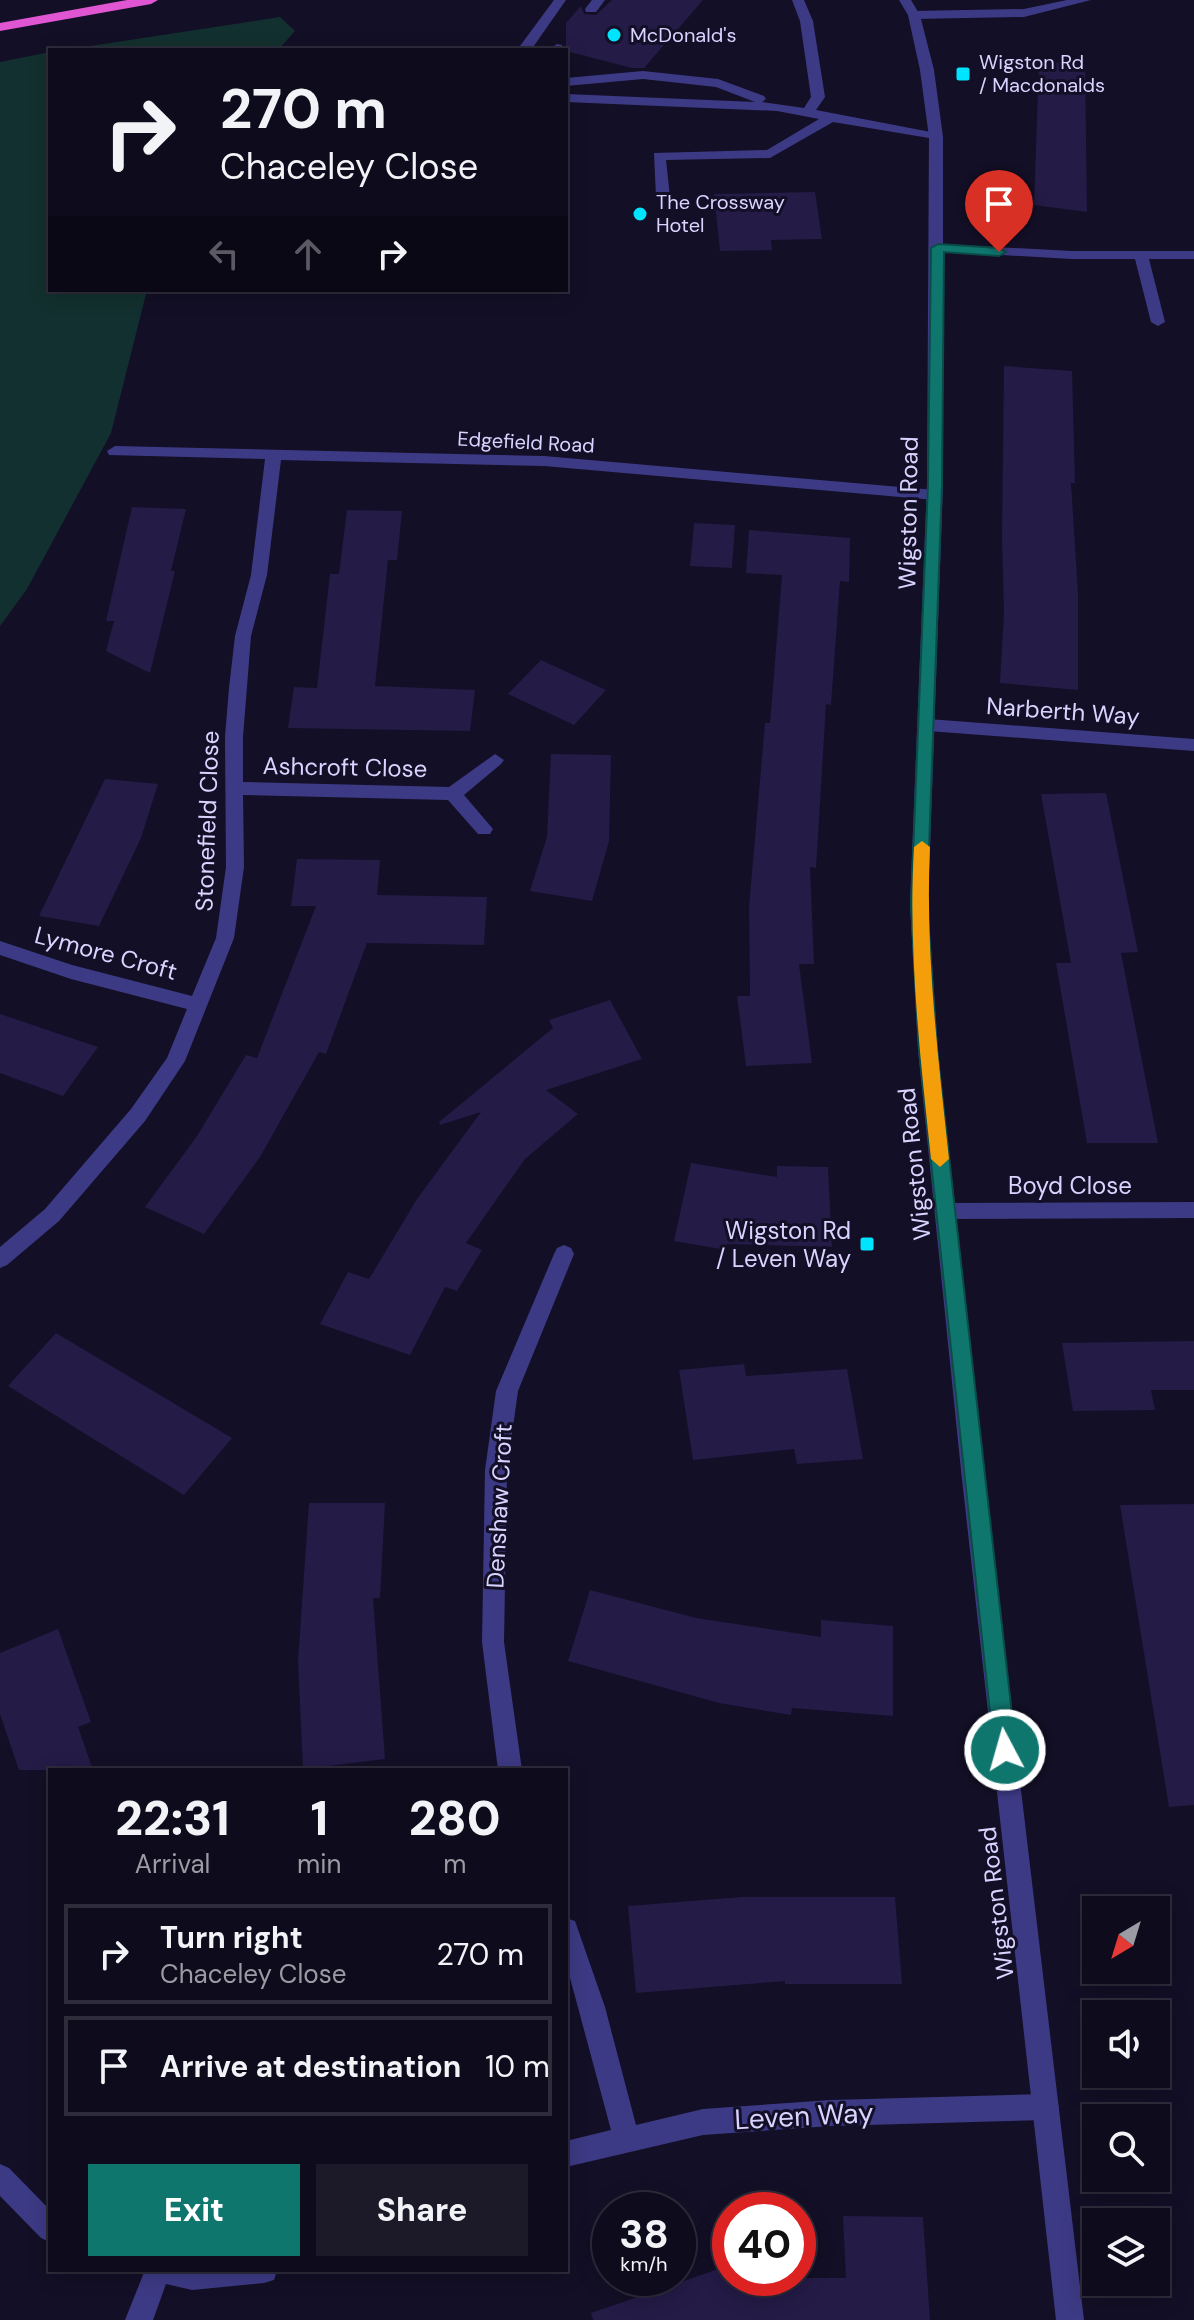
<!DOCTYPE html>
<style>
:root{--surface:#0e0b1c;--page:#1c1929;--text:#f1f3f6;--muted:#9b9ba3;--line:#2e2b3b;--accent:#0f766e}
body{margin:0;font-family:"DM Sans",sans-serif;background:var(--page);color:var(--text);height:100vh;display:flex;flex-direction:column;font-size:30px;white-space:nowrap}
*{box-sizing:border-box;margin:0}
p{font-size:26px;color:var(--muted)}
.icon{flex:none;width:44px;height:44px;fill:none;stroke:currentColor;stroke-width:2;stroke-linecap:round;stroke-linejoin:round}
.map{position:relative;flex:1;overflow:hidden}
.drawer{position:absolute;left:48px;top:1768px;width:520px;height:504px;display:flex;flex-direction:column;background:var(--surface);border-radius:0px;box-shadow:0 4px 20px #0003,0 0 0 2px var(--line)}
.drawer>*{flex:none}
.hud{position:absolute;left:48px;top:48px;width:520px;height:244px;border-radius:0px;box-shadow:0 4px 20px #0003,0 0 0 2px var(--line);background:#0e0b1c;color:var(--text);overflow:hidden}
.needle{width:52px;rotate:218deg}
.fabs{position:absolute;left:1082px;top:1896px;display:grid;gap:16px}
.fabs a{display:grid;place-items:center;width:88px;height:88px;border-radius:0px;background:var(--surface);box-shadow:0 4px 20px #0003,0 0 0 2px var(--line);font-size:40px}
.speed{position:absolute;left:592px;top:2192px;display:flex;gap:16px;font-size:40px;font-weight:700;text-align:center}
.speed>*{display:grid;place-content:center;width:104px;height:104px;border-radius:50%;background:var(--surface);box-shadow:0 4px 20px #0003,0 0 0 2px var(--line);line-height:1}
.speed small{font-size:20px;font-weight:400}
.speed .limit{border:12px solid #d22;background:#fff;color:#111}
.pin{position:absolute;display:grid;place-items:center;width:68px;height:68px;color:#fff;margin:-82px -34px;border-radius:50% 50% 50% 0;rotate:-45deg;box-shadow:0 0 8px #0007}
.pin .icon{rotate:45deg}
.me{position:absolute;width:88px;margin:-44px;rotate:354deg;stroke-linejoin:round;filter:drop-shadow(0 0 6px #0008)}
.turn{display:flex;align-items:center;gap:28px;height:168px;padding:0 40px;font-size:36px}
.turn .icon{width:104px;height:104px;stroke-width:2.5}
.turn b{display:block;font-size:56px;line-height:68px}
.lanes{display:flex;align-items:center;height:76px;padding:0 40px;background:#0003;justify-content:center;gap:40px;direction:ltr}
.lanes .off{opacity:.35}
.eta{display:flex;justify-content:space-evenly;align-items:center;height:136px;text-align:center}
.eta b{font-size:48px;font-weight:800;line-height:56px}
.button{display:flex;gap:16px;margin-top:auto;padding:16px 40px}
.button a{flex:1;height:92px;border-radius:0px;background:var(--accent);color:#fff;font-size:32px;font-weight:800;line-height:92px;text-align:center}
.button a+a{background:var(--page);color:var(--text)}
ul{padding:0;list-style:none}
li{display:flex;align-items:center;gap:24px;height:100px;margin:0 16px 12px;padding:0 24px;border:4px solid var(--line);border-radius:0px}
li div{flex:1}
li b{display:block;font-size:30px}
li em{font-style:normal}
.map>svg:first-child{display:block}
.green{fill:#12302f}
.building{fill:#241b47}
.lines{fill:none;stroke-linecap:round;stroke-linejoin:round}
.service{fill:#3d3a85;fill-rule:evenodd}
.minor{fill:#3d3a85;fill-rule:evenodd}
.tertiary{fill:#3d3a85;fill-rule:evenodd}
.trunk{fill:#e055d1;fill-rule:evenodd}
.route{fill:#0f766e;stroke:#0a4d48;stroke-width:2}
.slow{fill:#f59e0b}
.poi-dot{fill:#00e5ff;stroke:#130f26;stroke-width:3}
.labels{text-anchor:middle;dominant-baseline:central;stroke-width:6;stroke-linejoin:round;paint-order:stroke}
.far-poi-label{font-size:20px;fill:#d9d4ff;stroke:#130f26;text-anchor:start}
.far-street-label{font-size:20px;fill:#d9d4ff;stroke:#130f26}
.street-label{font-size:24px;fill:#d9d4ff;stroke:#130f26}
.poi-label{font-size:24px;fill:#d9d4ff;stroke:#130f26;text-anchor:end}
.near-street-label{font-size:28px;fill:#d9d4ff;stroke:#130f26}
</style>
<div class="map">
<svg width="1194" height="2320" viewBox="0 0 1194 2320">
<rect width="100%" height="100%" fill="#130f26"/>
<g class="green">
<path d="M280,17L295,31L278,50H64Z"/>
<path d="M50,52V290H147L111,433L27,589L0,626V62Z"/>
</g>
<g class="building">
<path d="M612,0H703L644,68H632L566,51V23L581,6L584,14L596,15Z"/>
<path d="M1039,61L1085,65L1087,212L1034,205Z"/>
<path d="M815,192L822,239L771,240L772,250L720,251L714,194Z"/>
<path d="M1004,366L1072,371L1075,483H1071L1078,593V690L1000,683L1004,613L1002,538Z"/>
<path d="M132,507L186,509L171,571H175L150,673L106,651L114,621H106Z"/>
<path d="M347,510L402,511L397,560H388L375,686L475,690L470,731L288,728L294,687L317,688L330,574H339Z"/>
<path d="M694,523L735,525L732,568L690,566Z"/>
<path d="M749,530L850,538L849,582L840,581L831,705L826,704L816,868L810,867L814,964H799L812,1063L746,1066L737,996H750L749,907L765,723H770L782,575L746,573Z"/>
<path d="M541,660L606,690L574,725L508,694Z"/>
<path d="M551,754L611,755L609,841L592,901L530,891L547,837Z"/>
<path d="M105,779L158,784L141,838L99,926L39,916Z"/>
<path d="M1106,793L1138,952L1121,953L1158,1143H1087L1056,963H1071L1041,794Z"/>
<path d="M297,859L380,860L377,895L487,897L484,945L367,943L326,1054L319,1052L260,1157L204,1234L145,1207L197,1136L246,1055L257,1058L316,906H291Z"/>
<path d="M610,1000L642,1059L546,1090L578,1114L525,1159L466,1243L482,1250L457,1291L445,1287L410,1355L320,1324L348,1272L369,1279L417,1199L481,1112L440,1125L439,1122L553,1028L549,1020Z"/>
<path d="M0,1014L98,1047L63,1096L0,1073Z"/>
<path d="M691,1163L777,1177V1166L828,1167L832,1247L727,1244L726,1250L674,1241Z"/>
<path d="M56,1333L232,1438L184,1495L8,1386Z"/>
<path d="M1194,1341V1390H1151L1155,1410L1073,1411L1062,1343Z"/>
<path d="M744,1364L746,1376L847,1369L863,1459L797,1464L794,1449L693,1460L679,1370Z"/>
<path d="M309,1503H385L380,1598H373L385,1759L303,1769L298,1661Z"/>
<path d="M1194,1504V1805L1169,1807L1120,1505Z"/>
<path d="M590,1590L696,1618L821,1637V1620L893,1626V1716L792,1708L791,1715L719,1703L568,1661Z"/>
<path d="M58,1629L91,1722L78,1727L93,1770H19L0,1714V1653Z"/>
<path d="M742,1897H895L902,1984H785V1981L636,1993L628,1906Z"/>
<path d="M843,2216L923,2217L930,2320H593L591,2313L730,2265V2278H846Z"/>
</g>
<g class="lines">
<g class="service">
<path d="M554,0H566L531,50H517Z"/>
<path d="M592,0H605L596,12H586L585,9Z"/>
<path d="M792,0H804L813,21L825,97L816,110L936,133L943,137L941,140L833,122L770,158L666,160L670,197L663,201L656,197L654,153L767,150L819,119L777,111L566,102V94L755,102L716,87L643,79L566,86V78L643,71L718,79L764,96L766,99L762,102L804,108L811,97L800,21Z"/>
<path d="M1067,0H1091L1024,17L914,19L908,15L914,11L1024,9Z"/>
<path d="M557,44L562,45V50H548Z"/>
</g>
<g class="minor">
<path d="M938,244L1072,251H1194V259H1149L1165,322L1158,326L1151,322L1135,259H1072L933,251L931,248Z"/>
<path d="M115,446L544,456L935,490L943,495L935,500L544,466L281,460L267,575L251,636L243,737V782L449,787L495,754L504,760L501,764L464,795L493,829L490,834H478L448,800L243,795L244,867L234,938L185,1061L145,1121L59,1221L7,1265L0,1268V1247L45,1209L131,1109L167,1058L187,1009L71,979L0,955V941L72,965L192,996L216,938L226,867L225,737L229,688L235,636L251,575L265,459L109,455L107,451Z"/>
<path d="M928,719L1194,739V751L928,731L919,725Z"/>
<path d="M1194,1202V1218L946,1219L939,1217L936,1211L939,1205L946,1203Z"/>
<path d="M564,1245L571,1248L574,1254L518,1391L507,1470L504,1642L522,1770H498L482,1642L485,1470L496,1391L554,1254L557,1248Z"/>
<path d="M566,1918L575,1921L605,2007L636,2125L703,2109L831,2100L1046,2094L1055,2098L1059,2107L1055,2116L1046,2120L831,2126L703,2135L566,2167V2141L611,2130L566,1963Z"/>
<path d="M0,2164L9,2168L50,2210V2242L41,2238L0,2196Z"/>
<path d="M145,2270H277L274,2280L264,2283L192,2290L166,2284L153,2320H125Z"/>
</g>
<path class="tertiary" d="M899,0H911L920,15L934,70L943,137V484L928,904L938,1050L983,1470L1084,2320H1056L961,1470L918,1050L910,904L927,484L929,137L920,70L908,15Z"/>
<path class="trunk" d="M127,0H158L151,4L0,31V23Z"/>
</g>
<path class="route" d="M938,244L999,248L1006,252L999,256L944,252L942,484L927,904L937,1050L1016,1750L1012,1757L1005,1760L997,1757L994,1750L919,1050L911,904L928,484L931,248Z"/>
<path class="slow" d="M922,841L930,847C925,951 938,1056 949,1159L940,1167L931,1159C920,1056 908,951 914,847Z"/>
<g class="poi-dot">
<circle cx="614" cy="35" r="8"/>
<rect x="955" y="66" width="16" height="16" rx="4"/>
<circle cx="640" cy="214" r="8"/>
<rect x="859" y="1236" width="16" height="16" rx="4"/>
</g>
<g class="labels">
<g class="far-poi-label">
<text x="630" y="35">McDonald's</text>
<text x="979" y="62">Wigston Rd<tspan x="979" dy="23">/ Macdonalds</tspan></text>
<text x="656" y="202">The Crossway<tspan x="656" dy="23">Hotel</tspan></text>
</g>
<g class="far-street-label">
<text transform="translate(526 442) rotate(3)">Edgefield Road</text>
</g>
<g class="street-label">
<text transform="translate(908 513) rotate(-89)">Wigston Road</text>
<text transform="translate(1063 711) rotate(4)">Narberth Way</text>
<text transform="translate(345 767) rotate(1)">Ashcroft Close</text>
<text transform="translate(207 821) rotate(-88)">Stonefield Close</text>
<text transform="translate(106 953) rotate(15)">Lymore Croft</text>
<text transform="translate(914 1164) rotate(-96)">Wigston Road</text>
<text x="1070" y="1185">Boyd Close</text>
<text transform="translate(499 1506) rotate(-87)">Denshaw Croft</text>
<text transform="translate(996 1903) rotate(-97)">Wigston Road</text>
</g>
<g class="poi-label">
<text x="851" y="1230">Wigston Rd<tspan x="851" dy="28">/ Leven Way</tspan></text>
</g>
<g class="near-street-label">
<text transform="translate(804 2116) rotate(-3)">Leven Way</text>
</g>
</g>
</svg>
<div class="fabs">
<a><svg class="needle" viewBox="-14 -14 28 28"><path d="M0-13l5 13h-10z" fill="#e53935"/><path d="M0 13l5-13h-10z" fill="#9b9ba3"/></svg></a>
<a><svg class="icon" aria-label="sound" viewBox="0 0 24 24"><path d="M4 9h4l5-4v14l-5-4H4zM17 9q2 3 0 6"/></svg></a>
<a><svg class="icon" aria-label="search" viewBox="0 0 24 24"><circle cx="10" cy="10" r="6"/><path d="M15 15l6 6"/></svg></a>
<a><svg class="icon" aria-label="layers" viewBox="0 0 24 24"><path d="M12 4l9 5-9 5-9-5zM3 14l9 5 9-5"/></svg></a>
</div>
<div class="speed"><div>38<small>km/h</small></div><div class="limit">40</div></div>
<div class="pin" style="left:999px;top:252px;background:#d93025"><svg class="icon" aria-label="arrive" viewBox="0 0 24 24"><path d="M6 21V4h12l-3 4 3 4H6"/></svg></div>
<svg class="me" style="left:1005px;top:1750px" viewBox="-20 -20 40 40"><circle r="17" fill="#0f766e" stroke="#fff" stroke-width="3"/><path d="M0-11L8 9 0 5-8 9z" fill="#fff"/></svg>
<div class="hud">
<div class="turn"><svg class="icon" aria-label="right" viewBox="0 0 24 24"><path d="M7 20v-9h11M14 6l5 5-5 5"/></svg><div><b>270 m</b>Chaceley Close</div></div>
<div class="lanes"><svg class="icon off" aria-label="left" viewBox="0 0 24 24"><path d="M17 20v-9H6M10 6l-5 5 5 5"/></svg><svg class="icon off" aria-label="ahead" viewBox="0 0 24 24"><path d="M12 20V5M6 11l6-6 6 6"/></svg><svg class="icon" aria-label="right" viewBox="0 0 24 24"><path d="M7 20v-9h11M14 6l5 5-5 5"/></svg></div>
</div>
<section class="drawer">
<div class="eta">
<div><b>22:31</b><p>Arrival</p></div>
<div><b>1</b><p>min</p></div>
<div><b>280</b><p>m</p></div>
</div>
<ul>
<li><svg class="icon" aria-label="right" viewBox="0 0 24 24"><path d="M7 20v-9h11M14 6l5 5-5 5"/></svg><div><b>Turn right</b><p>Chaceley Close</p></div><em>270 m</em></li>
<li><svg class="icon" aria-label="arrive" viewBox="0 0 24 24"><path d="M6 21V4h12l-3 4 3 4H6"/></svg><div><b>Arrive at destination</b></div><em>10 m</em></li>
</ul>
<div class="button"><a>Exit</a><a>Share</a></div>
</section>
</div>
